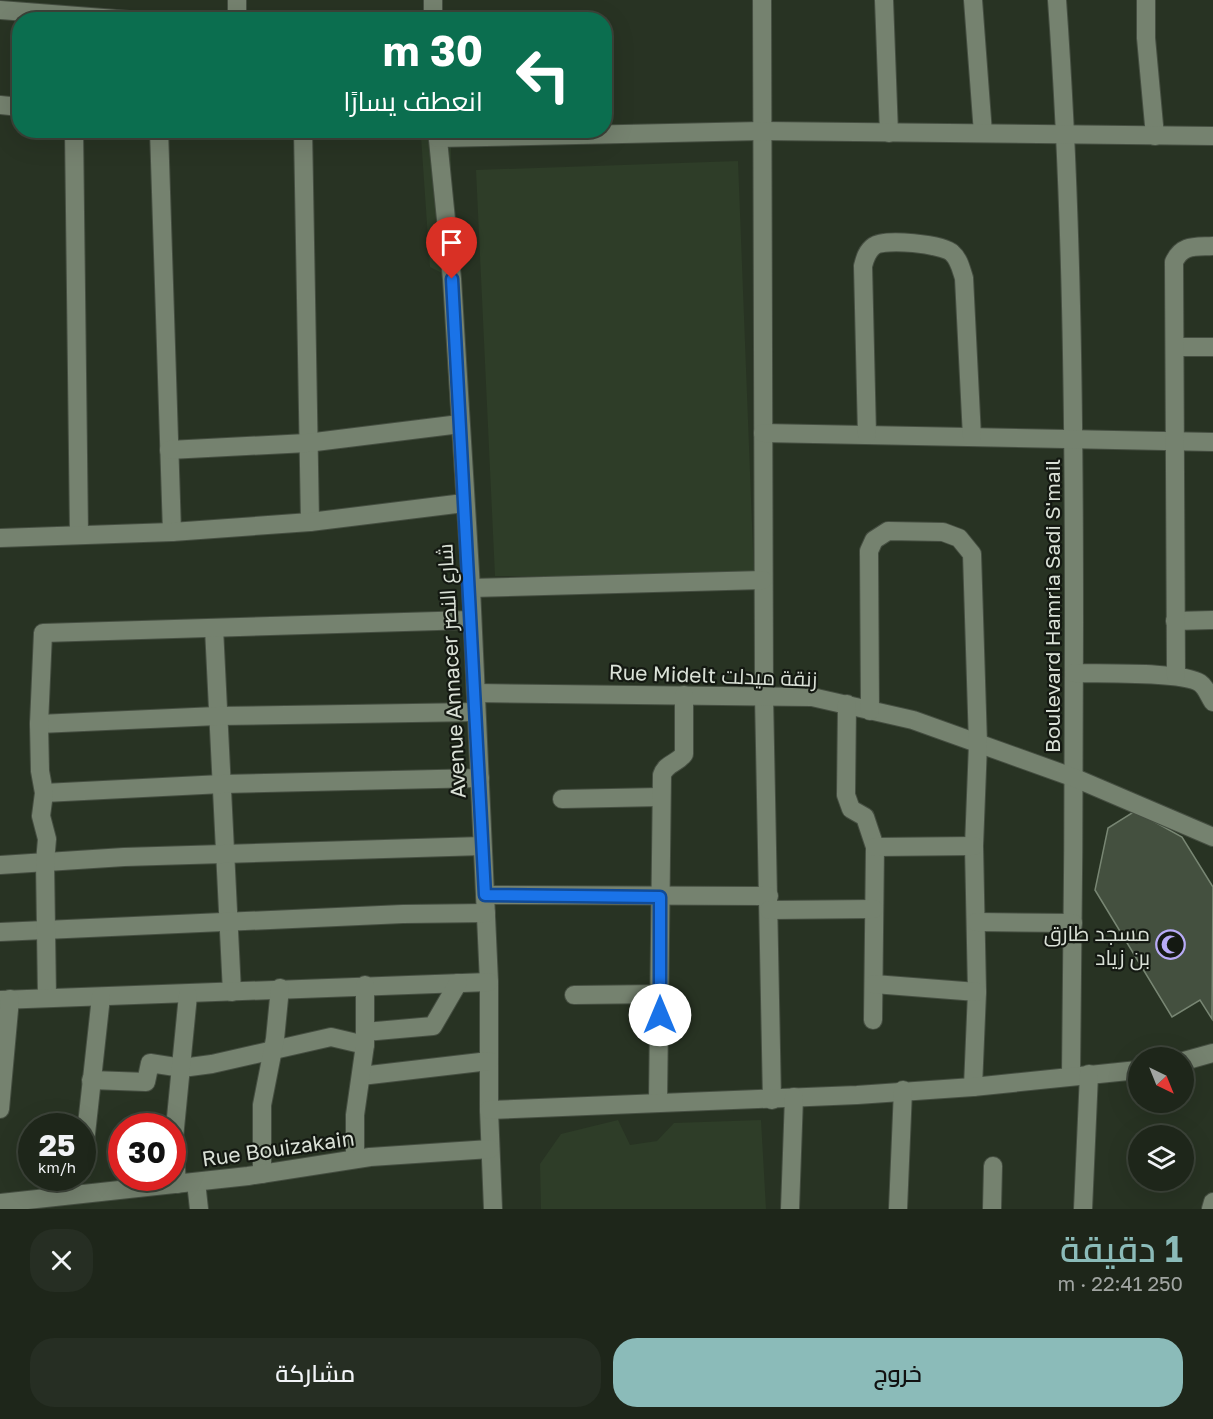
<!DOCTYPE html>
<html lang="ar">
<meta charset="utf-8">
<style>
:root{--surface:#1e261a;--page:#262e23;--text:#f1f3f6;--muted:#a1a5a2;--line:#3c4339;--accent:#8bbbb9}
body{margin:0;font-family:"Golos Text",Cairo,sans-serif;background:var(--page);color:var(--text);direction:rtl;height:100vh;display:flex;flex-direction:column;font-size:22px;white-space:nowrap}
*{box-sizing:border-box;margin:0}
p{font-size:20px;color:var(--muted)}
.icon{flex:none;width:33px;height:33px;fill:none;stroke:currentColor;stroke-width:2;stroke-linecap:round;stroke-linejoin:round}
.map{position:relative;height:1209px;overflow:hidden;direction:ltr}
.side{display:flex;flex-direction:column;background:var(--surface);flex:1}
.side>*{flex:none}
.hud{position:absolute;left:12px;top:12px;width:600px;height:126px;border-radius:24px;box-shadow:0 6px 24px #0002,0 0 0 2px var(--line);direction:rtl;background:#0b6e4f;color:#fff;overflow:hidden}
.needle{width:39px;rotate:137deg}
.controls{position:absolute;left:1128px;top:1047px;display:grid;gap:12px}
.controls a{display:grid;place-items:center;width:66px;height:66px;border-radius:50%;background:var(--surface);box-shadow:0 6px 24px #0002,0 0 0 2px var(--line);font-size:30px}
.speed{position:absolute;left:18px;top:1113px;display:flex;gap:12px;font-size:30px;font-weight:700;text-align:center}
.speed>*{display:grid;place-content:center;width:78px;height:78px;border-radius:50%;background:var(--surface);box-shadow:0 6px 24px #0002,0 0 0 2px var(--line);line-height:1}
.speed small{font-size:15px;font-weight:400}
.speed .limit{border:9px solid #d22;background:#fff;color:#111}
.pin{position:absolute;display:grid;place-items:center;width:51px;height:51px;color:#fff;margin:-62px -26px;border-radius:50% 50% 50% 0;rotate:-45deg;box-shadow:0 0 6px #0007}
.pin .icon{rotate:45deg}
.me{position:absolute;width:66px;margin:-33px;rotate:0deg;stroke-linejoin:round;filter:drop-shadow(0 0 4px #0008)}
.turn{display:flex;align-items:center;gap:21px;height:126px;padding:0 30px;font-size:27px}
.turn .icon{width:78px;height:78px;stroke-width:2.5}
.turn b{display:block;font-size:42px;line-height:51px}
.round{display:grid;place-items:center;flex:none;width:63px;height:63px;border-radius:24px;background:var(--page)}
.head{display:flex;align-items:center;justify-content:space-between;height:102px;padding:0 30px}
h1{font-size:36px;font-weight:600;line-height:45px;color:var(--accent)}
.cta{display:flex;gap:12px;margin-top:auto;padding:12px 30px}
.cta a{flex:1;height:69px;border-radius:24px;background:var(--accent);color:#111;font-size:24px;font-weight:600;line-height:69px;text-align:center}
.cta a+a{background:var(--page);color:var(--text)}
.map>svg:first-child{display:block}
.built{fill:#2e3d28}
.building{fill:#44503f;stroke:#788673;stroke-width:1.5}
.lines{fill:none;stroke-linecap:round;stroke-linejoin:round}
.street-casing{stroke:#454e41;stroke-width:20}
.street{stroke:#75826f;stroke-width:18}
.route-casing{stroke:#114b97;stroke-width:15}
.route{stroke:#1a73e8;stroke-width:10}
.labels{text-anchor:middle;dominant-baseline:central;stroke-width:4.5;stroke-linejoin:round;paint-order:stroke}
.street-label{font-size:21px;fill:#dae1d7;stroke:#141912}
.poi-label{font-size:21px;fill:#dae1d7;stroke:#141912;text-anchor:end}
</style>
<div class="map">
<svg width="1213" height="1209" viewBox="0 0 1213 1209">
<rect width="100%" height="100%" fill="#283323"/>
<g class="built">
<path d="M421,137L451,140L452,278L430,267Z"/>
<path d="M738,161L754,576H495L476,170Z"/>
<path d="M618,1120L630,1145L657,1141L674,1123L761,1120L766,1209H541L540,1164L561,1134Z"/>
</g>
<path class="building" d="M1135,811L1182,837L1213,887L1212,1019L1200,1000L1172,1017L1095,890L1108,828Z"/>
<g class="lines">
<defs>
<g id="street">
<path d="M237,0V20"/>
<path d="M433,0V20"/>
<path d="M762,0L764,696L772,1100"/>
<path d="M884,0L889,133"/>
<path d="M973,0L983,133"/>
<path d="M1057,0C1072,207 1074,414 1074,622C1074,773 1073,925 1071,1076"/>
<path d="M1146,0V38L1155,136"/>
<path d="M0,10L129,20"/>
<path d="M0,105L20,107"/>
<path d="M74,130L79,535"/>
<path d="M159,130L172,532"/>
<path d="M303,130L310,522"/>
<path d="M437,130L452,279L471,588L489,982V1110L493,1209"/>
<path d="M438,138L761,131L1213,136"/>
<path d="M1175,347H1213"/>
<path d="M763,433L1213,442"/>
<path d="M867,435L863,266C865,258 867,251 874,246C884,238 943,244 952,253C959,259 961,269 964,278L972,437"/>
<path d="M169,450L307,443L460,424"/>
<path d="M0,538L172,532L310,522L464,503"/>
<path d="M471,588L763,580"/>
<path d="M1175,621L1213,620"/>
<path d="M214,628L232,992"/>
<path d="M1074,673C1099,674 1182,671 1200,683C1206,687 1209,696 1213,702"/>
<path d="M1176,676L1174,262C1182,244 1195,247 1213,246"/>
<path d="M476,693L812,697L913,720L1075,778L1213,837"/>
<path d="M847,704L846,795L851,809L865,817L875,847L873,1020"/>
<path d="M870,711L869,551L874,540L888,531L943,532L959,538L972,554L978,744L974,846L977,992L973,1087"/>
<path d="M39,724L217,716L476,712"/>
<path d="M44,793L222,784L480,778"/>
<path d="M562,799L660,797"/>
<path d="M875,847L974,846"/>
<path d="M0,865L124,857L482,846"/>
<path d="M485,895L769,896"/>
<path d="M769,910L874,909"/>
<path d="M976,922L1073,923"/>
<path d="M0,932L403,914L486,913"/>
<path d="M874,984L977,992"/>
<path d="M574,995L660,994"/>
<path d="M47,998L45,862L47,839L41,816L44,793L40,771L39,724L43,633L471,620"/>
<path d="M0,1000L489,982"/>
<path d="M365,1032L433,1026L458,983"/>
<path d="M1184,1061L1213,1053"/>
<path d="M361,1076L489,1061"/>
<path d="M91,1080L146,1082L150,1063L182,1068L212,1064L331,1037L365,1045"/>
<path d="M658,1101L662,775C666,763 677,764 684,754V695"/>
<path d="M0,1109L10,999"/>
<path d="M489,1110L857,1095L973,1087L1138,1070"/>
<path d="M355,1159V1115L365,1045V985"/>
<path d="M82,1170L101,997"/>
<path d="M262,1174V1105L275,1039L280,988"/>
<path d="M196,1182L199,1209"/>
<path d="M177,1184L174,1138L188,995"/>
<path d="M0,1203L248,1176L370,1157L490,1149"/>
<path d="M790,1209L794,1097"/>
<path d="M898,1209L903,1090"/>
<path d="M992,1209L993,1166"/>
<path d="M1083,1209L1089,1074"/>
<path d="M1211,1209L1213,1202"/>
</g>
</defs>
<use href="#street" class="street-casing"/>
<use href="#street" class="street"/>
</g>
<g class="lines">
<defs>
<path id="route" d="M452,279L485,895L660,897V1015"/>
</defs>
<use href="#route" class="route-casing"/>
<use href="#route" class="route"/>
</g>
<defs>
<symbol id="mosque-ring" viewBox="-11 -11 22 22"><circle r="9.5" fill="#141912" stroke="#b8abf7" stroke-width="1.5"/><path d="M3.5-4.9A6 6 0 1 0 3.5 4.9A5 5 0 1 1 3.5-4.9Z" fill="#b8abf7"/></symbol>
</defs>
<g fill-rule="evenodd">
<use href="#mosque-ring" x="1154" y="928" width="33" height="33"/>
</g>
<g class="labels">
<g class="street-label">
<text transform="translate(1052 606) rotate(-90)">Boulevard Hamria Sadi S'mail</text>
<text transform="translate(451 671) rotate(-93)">Avenue Annacer شارع النصر</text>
<text transform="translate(713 675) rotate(2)">Rue Midelt زنقة ميدلت</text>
<text transform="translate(278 1148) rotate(-8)">Rue Bouizakain</text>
</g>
<g class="poi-label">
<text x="1150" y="933">مسجد طارق<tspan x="1150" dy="24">بن زياد</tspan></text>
</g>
</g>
</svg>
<div class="controls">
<a><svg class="needle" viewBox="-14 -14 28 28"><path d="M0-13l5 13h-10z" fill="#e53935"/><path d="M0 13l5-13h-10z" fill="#a1a5a2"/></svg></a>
<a><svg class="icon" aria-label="layers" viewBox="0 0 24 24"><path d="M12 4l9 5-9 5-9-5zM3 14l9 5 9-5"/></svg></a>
</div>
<div class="speed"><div>25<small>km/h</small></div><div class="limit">30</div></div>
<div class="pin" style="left:452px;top:279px;background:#d93025"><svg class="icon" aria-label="arrive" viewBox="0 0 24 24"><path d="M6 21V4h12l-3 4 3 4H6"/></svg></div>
<svg class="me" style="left:660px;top:1015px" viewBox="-20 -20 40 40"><circle r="19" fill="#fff"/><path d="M0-13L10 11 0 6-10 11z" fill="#1a73e8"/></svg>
<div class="hud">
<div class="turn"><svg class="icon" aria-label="left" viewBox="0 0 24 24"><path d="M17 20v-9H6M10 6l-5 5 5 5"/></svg><div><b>30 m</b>انعطف يسارًا</div></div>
</div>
</div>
<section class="side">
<div class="head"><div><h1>1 دقيقة</h1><p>250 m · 22:41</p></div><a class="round"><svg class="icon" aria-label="close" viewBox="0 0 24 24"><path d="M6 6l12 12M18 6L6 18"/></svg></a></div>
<div class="cta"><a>خروج</a><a>مشاركة</a></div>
</section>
